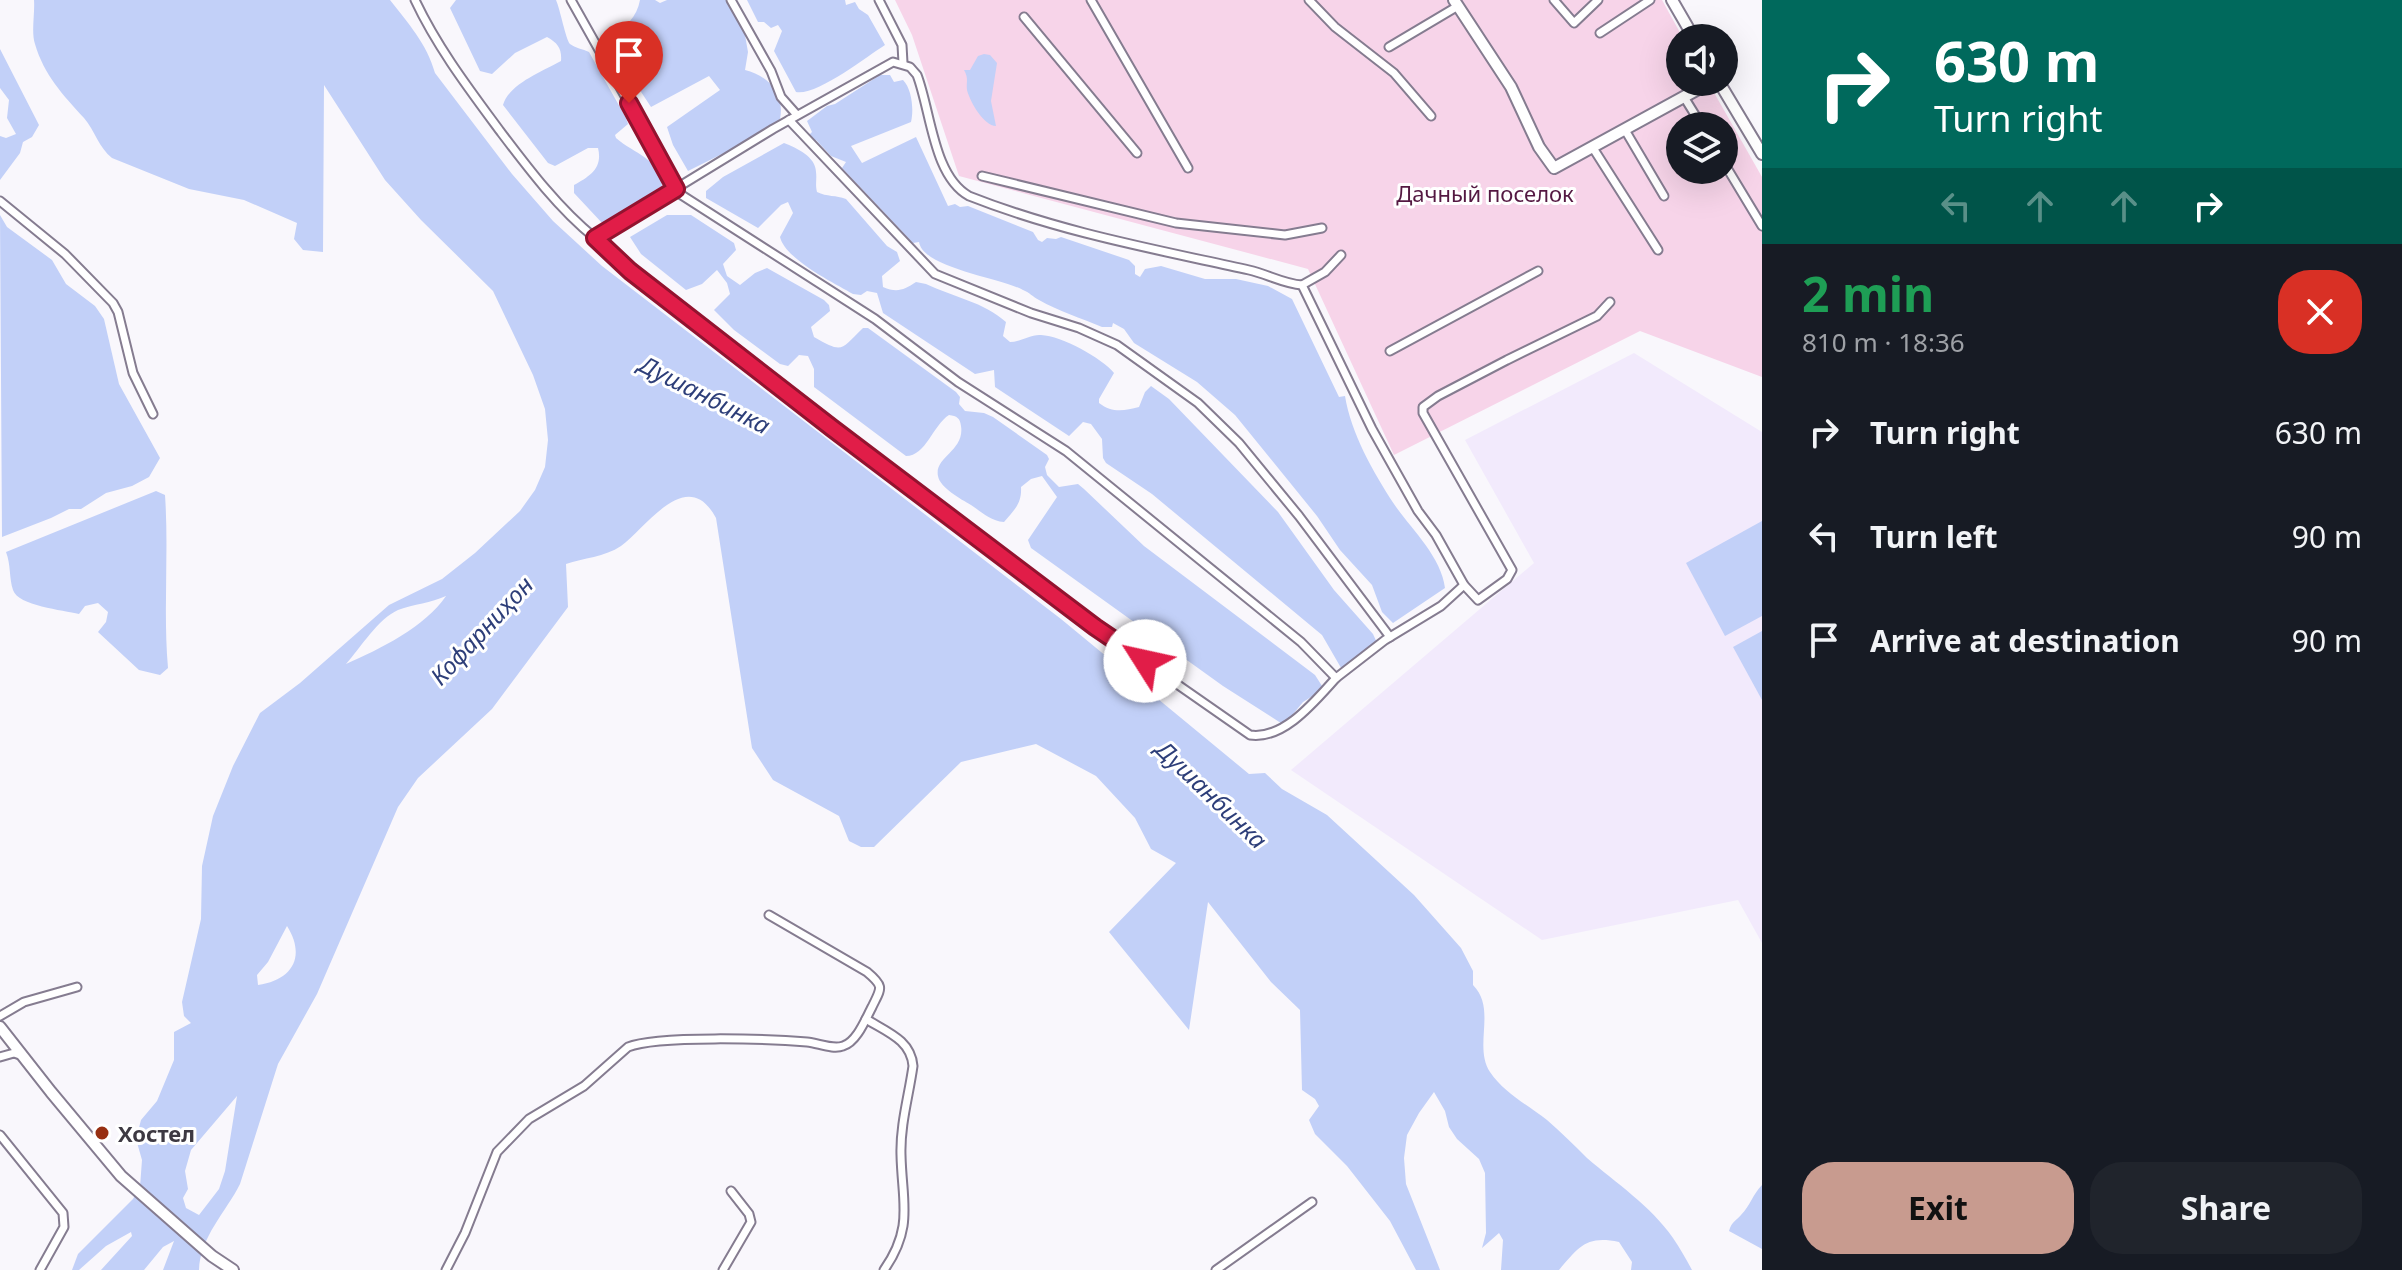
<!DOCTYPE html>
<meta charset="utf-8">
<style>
:root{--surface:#171b24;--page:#20242c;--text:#f1f3f6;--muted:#9ea1a6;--accent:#c89b8f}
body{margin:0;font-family:"Noto Sans",sans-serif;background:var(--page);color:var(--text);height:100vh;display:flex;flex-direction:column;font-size:30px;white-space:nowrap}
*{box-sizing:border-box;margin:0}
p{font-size:26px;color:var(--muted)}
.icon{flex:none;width:44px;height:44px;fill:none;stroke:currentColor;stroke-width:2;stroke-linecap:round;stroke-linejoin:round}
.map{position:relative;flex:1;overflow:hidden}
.side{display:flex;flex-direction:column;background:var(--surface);width:640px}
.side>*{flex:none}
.banner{background:#00695c;color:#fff;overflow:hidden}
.buttons{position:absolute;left:1666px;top:24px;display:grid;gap:16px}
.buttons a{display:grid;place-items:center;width:72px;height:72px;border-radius:50%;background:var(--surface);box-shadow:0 8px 32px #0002;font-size:40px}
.pin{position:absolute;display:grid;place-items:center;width:68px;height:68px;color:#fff;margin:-82px -34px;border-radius:50% 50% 50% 0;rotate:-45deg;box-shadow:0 0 8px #0007}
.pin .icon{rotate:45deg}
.me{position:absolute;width:88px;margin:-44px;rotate:305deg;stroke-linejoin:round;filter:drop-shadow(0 0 6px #0008)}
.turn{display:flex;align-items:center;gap:28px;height:168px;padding:0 40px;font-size:36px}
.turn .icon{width:104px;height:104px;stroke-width:2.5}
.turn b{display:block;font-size:56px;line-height:68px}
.lanes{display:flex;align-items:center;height:76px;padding:0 40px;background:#0003;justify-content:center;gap:40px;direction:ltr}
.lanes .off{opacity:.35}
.round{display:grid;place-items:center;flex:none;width:84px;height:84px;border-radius:32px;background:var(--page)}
.summary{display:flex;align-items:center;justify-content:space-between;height:136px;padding:0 40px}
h1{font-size:48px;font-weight:700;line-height:60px;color:#1e9e55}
.button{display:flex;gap:16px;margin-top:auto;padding:16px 40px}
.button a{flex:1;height:92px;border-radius:32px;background:var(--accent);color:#111;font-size:32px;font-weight:700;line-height:92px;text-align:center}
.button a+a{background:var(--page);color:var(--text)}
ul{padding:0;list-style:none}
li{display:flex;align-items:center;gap:24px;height:104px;padding:0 40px}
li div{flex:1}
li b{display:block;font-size:30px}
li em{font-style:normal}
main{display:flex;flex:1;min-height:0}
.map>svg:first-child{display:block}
.built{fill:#f2eafc}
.green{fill:#f7d4e9;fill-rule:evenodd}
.water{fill:#c2d0f8;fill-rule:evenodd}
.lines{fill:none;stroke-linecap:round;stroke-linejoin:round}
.street-casing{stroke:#857c90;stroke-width:11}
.secondary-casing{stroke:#857c90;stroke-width:14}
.street{stroke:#fff;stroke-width:7}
.secondary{stroke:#fff;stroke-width:10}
.route-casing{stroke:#92132f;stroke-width:20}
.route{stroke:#e11d48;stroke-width:14}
.poi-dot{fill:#972f12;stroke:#fff;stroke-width:3}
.labels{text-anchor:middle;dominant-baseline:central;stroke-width:6;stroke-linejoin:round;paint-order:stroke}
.park-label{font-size:22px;fill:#541842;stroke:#fff}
.poi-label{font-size:22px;font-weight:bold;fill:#3d3942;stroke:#fff;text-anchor:start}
.water-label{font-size:24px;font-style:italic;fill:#2d3e79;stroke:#fff}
</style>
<main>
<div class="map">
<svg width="1762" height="1270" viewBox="0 0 1762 1270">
<rect width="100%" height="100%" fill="#f9f7fc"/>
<path class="built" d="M1634,353L1762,432V943L1738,900L1542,940L1291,770L1534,563L1465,440Z"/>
<path class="green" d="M895,0H1662L1683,38H1680V82H1708L1762,177V377L1640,331L1394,455L1308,269L959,176L912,35ZM1680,126H1724V170H1680Z"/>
<g class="water">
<path d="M34,0H390C408,23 427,44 435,73L512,174L553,221L602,266L1061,619L1249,774L1265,773L1282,789L1327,815L1414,895L1461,948L1473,971V985C1497,1009 1473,1046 1490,1072C1504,1093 1528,1105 1547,1120C1561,1132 1574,1145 1587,1158C1616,1183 1651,1206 1673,1238C1680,1248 1686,1259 1692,1270H1631L1632,1262L1619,1242C1586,1235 1579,1247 1559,1270H1501L1503,1240L1499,1233L1482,1248L1486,1233L1485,1173L1479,1159L1457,1139L1449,1127L1445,1111L1434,1092L1419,1113L1407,1135L1404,1158L1406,1184L1440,1270H1416L1390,1221L1347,1166L1315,1134L1309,1120L1319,1106L1315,1099L1302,1090L1300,1010L1271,982L1208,902L1189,1030L1109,932L1176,863L1151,849L1135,818L1096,776L1036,744L961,762L874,847H861L849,841L839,816L773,780L752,748L716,518C687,464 646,528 621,546C605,557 583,558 566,564L568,607L492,709L418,778L398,807L317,994L278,1064L240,1184C226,1212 200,1237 199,1270H163L174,1241L163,1247L144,1270H101L132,1236L131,1232L106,1246L79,1270H72L78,1254L133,1199L140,1187L142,1160L136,1139L141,1120L157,1101L174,1060V1032L191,1023L184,1016L182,1002L201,919L202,866L213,816L233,766L260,713L300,683L389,605L442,579L475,553L520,511L535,490L545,467L548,440L545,409L533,375L493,291L421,220L385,180L324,85L323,252L303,250L294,239L297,223L244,200L189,189L112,158C99,148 95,131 84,118C63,95 44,75 35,44C31,32 35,14 34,0ZM446,596C425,627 380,649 346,664C361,647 378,619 398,610C414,604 431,603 446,596ZM287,926C306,956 293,980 258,985L257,975L268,962ZM237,1096L225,1171L219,1189L199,1215L186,1208L183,1198L188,1189L185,1171L191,1150Z"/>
<path d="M456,0H556C560,9 566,40 570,44C575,48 583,49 589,52L626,118L628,124L615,135L616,138C634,154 664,160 662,190L603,224L574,193V185C590,176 603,168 598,148H588L555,166L548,163L503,105C509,84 543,71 561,61C562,49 558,43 547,37L515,53L492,74L480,71L450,8Z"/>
<path d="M640,0H655L660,3L667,0H727L745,35L748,52L745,70C769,76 785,94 780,119L746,142L688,171L673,145L667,127L720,90L709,76L651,107L616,54L611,35C626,27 637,17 640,0Z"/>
<path d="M747,0H845L846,5L855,2L859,9L868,15L885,45C866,57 817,96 796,92L774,51L782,31L778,25L771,28L764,22H758Z"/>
<path d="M0,49L39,125L32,137L23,142L20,153L0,180V136L6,138L16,134L7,118L9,100L0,88Z"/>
<path d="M984,54L990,55L997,63L991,101L996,126C984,126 970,102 967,90C966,82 969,79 964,70H970L978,56Z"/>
<path d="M880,75H890L894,82L903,80C912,89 914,110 911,122L851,146L862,163L916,137L948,206L955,204L960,207L968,206L1033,232L1038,240L1042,242L1047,238L1056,239L1061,237L1129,260L1135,266V274L1140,277L1145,269L1161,266L1205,279H1236L1268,286L1292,299L1339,397L1345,396C1351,433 1373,472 1394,504C1411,529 1441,556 1445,588L1393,623L1382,612L1372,585L1340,550L1317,516L1235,415L1197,382L1134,343L1124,329L1113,323L1112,327H1102C1081,318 1058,311 1039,300C1033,297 1029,292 1023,290C1001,278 923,268 919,242L913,243L842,168L846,162L831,156L816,140L811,143L807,137L812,132L807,121L827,106L835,104Z"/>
<path d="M784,143C797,148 816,157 816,172C817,180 815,184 817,192C827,197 836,195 846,199L887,246L897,252L900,261L882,276L883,287C897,293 904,290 916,282L926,284C953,297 984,302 1006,322L1003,336L1010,342C1021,342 1031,334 1041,335C1062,336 1102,358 1114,373L1099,399V403C1112,413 1124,411 1139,407L1145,392L1151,386L1169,399L1278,512L1334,590L1373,634L1378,645L1344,673L1322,635L1152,494L1106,463L1103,458L1102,439L1091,424L1083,422L1069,436L995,387L994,370L975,374L883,313L877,293L867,291L861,295L853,294C834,283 785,259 780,237L793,213L788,202L781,205L758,228L706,198V191L723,177Z"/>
<path d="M0,215L7,227L52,260L66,284L95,306L104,319L119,384L160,458L149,477L132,486L106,493L81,509H69L51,518L2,537Z"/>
<path d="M667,215H691L734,243L736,250L723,264L727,276L740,285L755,273L767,268L824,300L829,305L830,311L811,327L814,337C844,354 840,350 863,328H868L956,392L960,397L959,404L965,411L984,413L993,417L1047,455L1049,459L1045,467L1047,475L1059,487L1078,484L1084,489L1144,546L1315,675L1324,689L1303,702L1284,725L1223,686L1031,548L1028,540L1057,497L1042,476L1031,479L1021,487C1022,504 1014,510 1004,522C990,521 982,512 971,505C961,499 940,488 938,476C934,457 965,451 961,426C960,418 957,416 949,415C933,425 926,456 906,456L814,387V369L808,356L799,355L788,366L780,364L734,330L714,310L730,294L727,283L717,270L702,284L686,290L641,254L630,237Z"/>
<path d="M156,491L165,495C169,553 163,611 168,668L160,675L139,670L98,632L106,622L108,612L98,603L85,606L79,614C63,610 18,606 13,590C9,578 11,565 6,552Z"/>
<path d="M1762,521V616L1725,636L1686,563Z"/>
<path d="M1762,631V700L1733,647Z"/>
<path d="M1762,1185V1249L1729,1231C1732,1221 1735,1222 1741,1215C1750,1206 1753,1194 1762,1185Z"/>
</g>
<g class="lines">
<defs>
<g id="street">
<path d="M415,0C437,47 469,89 500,131C528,168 558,208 595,238L773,129L893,62L910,67L917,75C931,111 933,176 969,196C1060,232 1154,249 1249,270C1267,274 1284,284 1302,285"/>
<path d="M571,0L680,194L875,319L958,382L1066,451L1301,642L1336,678L1385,640L1441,606L1464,585"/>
<path d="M731,0L771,71L781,97L797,115"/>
<path d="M879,0L902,45L903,63"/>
<path d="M1091,0L1188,168"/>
<path d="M1309,0L1335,27L1394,73L1431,116"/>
<path d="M1554,0L1574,23L1598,0"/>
<path d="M1024,17L1137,153"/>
<path d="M1600,33L1650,0"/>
<path d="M1389,47L1458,6"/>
<path d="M1684,97L1702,126"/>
<path d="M789,120L935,274L1031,313L1079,328L1117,345L1198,403L1239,443L1299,516L1390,637"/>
<path d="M1625,130L1664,196"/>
<path d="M1593,148L1658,250"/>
<path d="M1724,163L1762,226"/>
<path d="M982,176L1176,223L1285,235L1322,228"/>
<path d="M0,201L65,254L113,303L118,312L133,373L153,414"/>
<path d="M595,238L630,271L832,428L1095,627L1250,735C1284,740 1315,701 1336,678"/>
<path d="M1341,255L1325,272L1302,285L1372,429L1418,511L1436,535L1464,585L1478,600L1507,579L1512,570L1423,413V407L1438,396L1507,360L1597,316L1610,302"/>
<path d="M1390,351L1538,271"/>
<path d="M0,1016L24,1002L77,987"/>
<path d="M866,1019C887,1032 911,1040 913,1066C909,1095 900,1125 901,1155C902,1202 914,1227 884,1270"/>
<path d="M0,1057L14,1053L20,1055"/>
<path d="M0,1135L63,1213L64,1227L40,1270"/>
<path d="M446,1270L465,1233L497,1152L529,1119L584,1086L628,1047C656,1035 772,1039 807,1042C818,1043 833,1050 843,1046C857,1042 866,1018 872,1007C881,988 885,987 867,972L769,915"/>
<path d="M723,1270L751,1222L749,1214L731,1191"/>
<path d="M1216,1270L1312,1202"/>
</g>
<g id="secondary">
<path d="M1454,0L1511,87L1539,147L1554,168L1711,82"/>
<path d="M1672,0L1694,38"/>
<path d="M1719,82L1762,154"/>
<path d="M0,1027L51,1092L121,1176L212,1256L233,1270"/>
</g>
</defs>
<use href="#street" class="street-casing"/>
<use href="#secondary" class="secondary-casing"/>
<use href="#street" class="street"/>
<use href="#secondary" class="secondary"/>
</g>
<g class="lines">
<defs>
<path id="route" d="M629,103L676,189L595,238L630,271L832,428L1095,627L1145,661"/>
</defs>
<use href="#route" class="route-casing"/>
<use href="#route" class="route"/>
</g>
<circle class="poi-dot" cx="102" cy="1133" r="8"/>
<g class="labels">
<g class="park-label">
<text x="1485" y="193">Дачный поселок</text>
</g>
<g class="poi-label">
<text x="118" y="1133">Хостел</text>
</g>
<g class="water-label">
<text transform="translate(705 394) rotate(27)">Душанбинка</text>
<text transform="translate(481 630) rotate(-47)">Кофарниҳон</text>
<text transform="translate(1212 794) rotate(44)">Душанбинка</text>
</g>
</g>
</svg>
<div class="buttons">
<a><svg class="icon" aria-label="sound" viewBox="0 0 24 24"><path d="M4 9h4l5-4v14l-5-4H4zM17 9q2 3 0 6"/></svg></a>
<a><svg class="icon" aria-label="layers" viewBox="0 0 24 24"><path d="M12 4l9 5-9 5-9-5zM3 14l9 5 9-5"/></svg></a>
</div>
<div class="pin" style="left:629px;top:103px;background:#d93025"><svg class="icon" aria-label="arrive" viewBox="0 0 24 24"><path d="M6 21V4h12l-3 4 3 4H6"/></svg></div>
<svg class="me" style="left:1145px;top:661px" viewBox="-20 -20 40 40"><circle r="19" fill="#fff"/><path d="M0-13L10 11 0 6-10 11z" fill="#e11d48"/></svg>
</div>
<section class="side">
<div class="banner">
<div class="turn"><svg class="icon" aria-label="right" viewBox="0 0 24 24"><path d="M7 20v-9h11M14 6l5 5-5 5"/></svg><div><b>630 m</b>Turn right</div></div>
<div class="lanes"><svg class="icon off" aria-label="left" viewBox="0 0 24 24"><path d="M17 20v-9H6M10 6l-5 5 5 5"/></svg><svg class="icon off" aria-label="ahead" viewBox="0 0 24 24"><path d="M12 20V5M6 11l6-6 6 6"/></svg><svg class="icon off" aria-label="ahead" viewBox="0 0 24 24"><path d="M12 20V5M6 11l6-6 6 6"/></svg><svg class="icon" aria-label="right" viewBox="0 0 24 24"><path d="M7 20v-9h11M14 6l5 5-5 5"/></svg></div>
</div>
<div class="summary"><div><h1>2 min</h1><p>810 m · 18:36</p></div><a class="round" style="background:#d93025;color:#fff"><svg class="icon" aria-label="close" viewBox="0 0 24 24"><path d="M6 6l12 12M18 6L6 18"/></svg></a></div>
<ul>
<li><svg class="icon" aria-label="right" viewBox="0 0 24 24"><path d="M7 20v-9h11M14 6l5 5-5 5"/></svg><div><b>Turn right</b></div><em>630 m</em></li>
<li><svg class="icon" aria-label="left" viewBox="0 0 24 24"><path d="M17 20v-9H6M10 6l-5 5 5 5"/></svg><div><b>Turn left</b></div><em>90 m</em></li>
<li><svg class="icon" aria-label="arrive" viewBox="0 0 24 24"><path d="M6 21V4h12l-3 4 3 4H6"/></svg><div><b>Arrive at destination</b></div><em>90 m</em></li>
</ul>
<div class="button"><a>Exit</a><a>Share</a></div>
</section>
</main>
